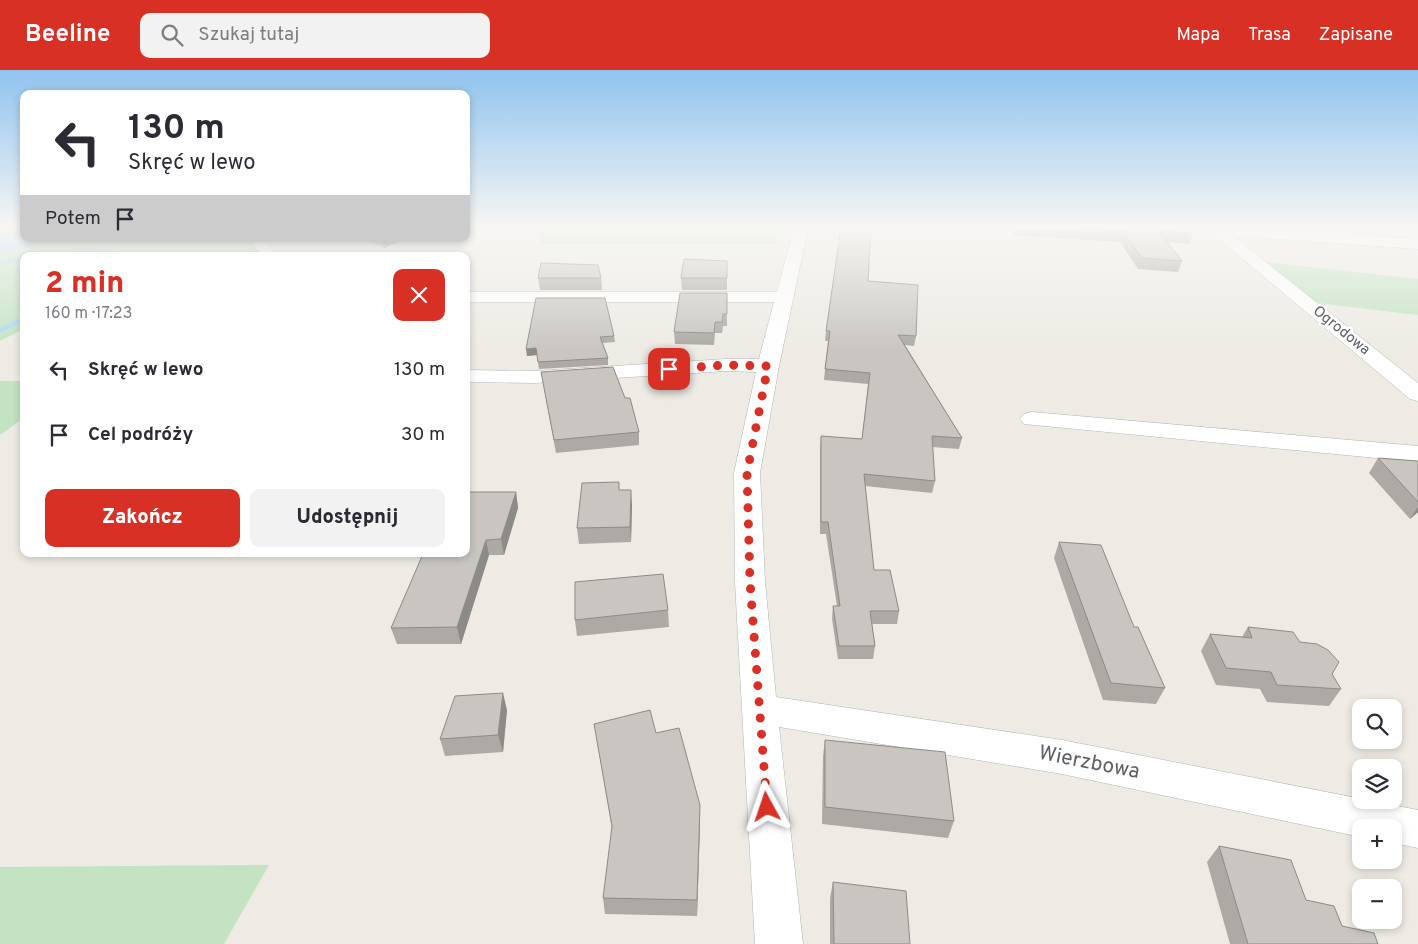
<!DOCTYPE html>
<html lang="pl">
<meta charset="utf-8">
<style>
:root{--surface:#fff;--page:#f2f2f3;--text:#2b2b33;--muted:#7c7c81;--accent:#d93025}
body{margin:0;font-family:Overpass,sans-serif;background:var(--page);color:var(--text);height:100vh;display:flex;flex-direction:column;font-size:19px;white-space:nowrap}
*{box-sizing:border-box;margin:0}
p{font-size:16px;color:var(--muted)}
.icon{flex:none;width:28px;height:28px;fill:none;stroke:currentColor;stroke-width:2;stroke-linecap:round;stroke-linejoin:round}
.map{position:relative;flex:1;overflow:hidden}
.side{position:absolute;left:20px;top:182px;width:450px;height:305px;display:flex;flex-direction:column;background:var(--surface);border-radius:10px;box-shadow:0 2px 8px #0003}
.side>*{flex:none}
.top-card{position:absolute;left:20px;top:20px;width:450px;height:152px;border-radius:10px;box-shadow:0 2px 8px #0003;background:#fff;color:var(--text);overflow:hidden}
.fabs{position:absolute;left:1352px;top:629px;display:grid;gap:10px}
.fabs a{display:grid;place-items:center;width:50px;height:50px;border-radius:10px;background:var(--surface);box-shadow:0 2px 8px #0003;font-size:25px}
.pin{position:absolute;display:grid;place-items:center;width:42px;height:42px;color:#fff;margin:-21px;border-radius:10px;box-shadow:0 2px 8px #0006}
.me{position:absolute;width:55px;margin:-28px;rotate:355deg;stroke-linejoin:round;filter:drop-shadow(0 0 4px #0008)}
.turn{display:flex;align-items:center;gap:18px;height:105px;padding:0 25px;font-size:22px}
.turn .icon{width:65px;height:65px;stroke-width:2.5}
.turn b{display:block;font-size:35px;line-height:42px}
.then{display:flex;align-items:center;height:48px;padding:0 25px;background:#0003;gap:10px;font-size:19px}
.round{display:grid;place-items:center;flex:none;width:52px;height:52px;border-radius:10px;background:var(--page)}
.summary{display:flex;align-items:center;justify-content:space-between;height:85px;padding:0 25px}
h1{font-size:30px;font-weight:800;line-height:38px;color:var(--accent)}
.cta{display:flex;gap:10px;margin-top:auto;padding:10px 25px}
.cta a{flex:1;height:58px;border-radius:10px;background:var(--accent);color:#fff;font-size:20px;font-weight:800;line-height:58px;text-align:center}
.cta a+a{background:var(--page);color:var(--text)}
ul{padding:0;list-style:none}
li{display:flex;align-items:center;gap:15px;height:65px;padding:0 25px}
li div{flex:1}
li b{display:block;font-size:19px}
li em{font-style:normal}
header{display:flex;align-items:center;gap:30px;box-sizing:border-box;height:70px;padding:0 25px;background:var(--accent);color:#fff}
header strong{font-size:24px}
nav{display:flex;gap:28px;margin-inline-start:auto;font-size:18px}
.search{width:350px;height:45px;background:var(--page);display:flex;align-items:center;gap:12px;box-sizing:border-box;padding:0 18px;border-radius:10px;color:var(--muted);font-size:19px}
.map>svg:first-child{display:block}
.green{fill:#c4e3c3}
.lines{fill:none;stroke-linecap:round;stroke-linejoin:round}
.stream{fill:#aad9f7;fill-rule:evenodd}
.river{fill:#aad9f7;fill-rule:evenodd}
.minor-casing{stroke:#b2b5b8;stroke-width:1}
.minor{fill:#fff;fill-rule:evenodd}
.wall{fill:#adaaa6}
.shaded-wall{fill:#8d8b87}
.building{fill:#c9c6c1;stroke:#8d8b87}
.route{stroke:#d93025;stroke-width:9;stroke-dasharray:0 16.2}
.labels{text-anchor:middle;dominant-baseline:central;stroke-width:5;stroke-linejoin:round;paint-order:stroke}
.far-street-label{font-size:15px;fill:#5c6063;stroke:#fff}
.near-street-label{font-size:21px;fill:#5c6063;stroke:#fff}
</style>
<header>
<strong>Beeline</strong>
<div class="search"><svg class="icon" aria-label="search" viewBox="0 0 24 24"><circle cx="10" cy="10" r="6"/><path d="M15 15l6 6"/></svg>Szukaj tutaj</div>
<nav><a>Mapa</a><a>Trasa</a><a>Zapisane</a></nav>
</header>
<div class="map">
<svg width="1418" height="874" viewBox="0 0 1418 874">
<rect width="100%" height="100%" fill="#edebe4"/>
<g class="green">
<path d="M0,158H24V169H253L261,186H24V259L0,271Z"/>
<path d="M537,158H781L775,174H542Z"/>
<path d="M1264,192L1418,209V245L1317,233Z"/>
<path d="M0,311H24V348L0,365Z"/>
<path d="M269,795L224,874H0V797Z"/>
</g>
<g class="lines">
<g class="stream">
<path d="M135,169H145L63,186H52Z"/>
<path d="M24,187V191L0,194V190Z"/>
<path d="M24,246V251L0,263V258Z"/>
</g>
<path class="river" d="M24,159V169H45L40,176L0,183V163Z"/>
<defs>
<g id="minor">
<path d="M794,158H808L779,296L760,403L765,512L776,627L1062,670L1418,740V778L1394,773V758H1361V767L1062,704L779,657L803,874H755L735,512L734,403L756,302L726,301L535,313L466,312V300L535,301L726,289H759L774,232H466V222H777Z"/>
<path d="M1208,158H1253L1418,169V179L1233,166L1418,313V331L1410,329L1213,164L1209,163L1207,160Z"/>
<path d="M251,169H265L276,186H260Z"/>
<path d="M1032,342L1418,376V392L1024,354L1020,349L1024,344Z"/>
</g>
</defs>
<use href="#minor" class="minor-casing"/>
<use href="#minor" class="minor"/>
</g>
<g class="wall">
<path d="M1006,158H1189L1193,163L1189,174L1167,172L1182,191L1178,202L1138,199L1120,172L1014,165L1011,158Z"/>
<path d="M366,169H405L384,178Z"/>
<path d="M727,191V220H682L681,208Z"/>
<path d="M538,208H601L602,220H540Z"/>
<path d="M868,211L916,266L914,276L905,275L962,368L959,379L932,377L935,411L932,423L865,416L874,500L899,541L897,554H872L875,576L873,589H838L832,549L833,536H837L826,464H820V378L821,366L862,369L868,314L824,310L828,271H825L826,261Z"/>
<path d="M727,223V256H723L722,263H715L714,275L675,274L674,262Z"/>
<path d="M536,228L614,266L615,272L602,273L608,288V295L539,299L537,285L527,286Z"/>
<path d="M541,302L625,328L639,362V375L556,383Z"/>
<path d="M1378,388L1418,391V442L1410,449L1369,403Z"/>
<path d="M620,420L632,435L631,472L579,474L577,458Z"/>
<path d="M516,422L518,438L504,485H489L461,574H397L391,558L466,484Z"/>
<path d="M1059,472L1134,557L1165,618L1156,634L1103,630L1054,488Z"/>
<path d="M668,540L669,557L577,566L575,550Z"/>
<path d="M1248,557L1300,572L1332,604L1341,619L1329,636L1267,632L1260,619L1216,615L1201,581L1210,564L1242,567Z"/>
<path d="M507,640L503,682L445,686L440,669Z"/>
<path d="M594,654L656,663L700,751L697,846L605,844L603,828L612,759Z"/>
<path d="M825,670L954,751L948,768L822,754L823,686Z"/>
<path d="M1219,776L1306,830L1342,856L1378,874H1230L1207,792Z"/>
<path d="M833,812L910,874H830V828Z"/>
</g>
<g class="shaded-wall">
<path d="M381,169H405L384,178Z"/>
<path d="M536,278L537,285L527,286L526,279Z"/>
<path d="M631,420L632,435L631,472L630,457Z"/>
<path d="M516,422L518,438L504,485L501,469Z"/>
<path d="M1418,437V442L1410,449Z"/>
<path d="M486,470L489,485L461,574L457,557Z"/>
<path d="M503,623L507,640L503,682L498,665Z"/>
<path d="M700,735V751L697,846V830Z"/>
</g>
<g class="building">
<path d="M841,158H871L868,211L918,215L916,266L898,265L962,368L932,366L935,411L864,404L874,500H890L899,541H870L875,576H839L833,536H840L828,452H821V366L862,369L870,303L825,299L830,261H826Z"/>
<path d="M1076,158H1189L1193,163L1158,161L1182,191L1142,188L1123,161Z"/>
<path d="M684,189L727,191V208H681Z"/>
<path d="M541,193L598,195L601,208H538Z"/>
<path d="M680,223H727V244H723L722,252H715L714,263L674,262Z"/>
<path d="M536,228H605L614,266L600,267L608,288L538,292L536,278L526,279Z"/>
<path d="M613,297L625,328H630L639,362L554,370L541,302Z"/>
<path d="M1378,388L1418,391V432Z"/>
<path d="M619,412V420H631L630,457L577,458L582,413Z"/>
<path d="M467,422H516L501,469L486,470L457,557L391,558L423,484H466Z"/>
<path d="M1059,472L1101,475L1134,557H1138L1165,618L1111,613Z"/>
<path d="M663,504L668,540L575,550V512Z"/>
<path d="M1248,557L1293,562L1300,572L1317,574L1328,580L1339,592L1332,604L1341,619L1277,615L1271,602L1226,598L1210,564L1252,568Z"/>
<path d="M503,623L498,665L440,669L455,626Z"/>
<path d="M650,640L656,663L679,658L700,735L697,830L603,828L612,756L594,654Z"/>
<path d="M825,670L945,682L954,751L825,737Z"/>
<path d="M1219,776L1291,790L1306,830L1334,836L1342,856L1374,863L1378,874H1248Z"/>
<path d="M833,812L906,821L910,874H834Z"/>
</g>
<linearGradient id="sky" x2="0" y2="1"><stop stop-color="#8fc3ee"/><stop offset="0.56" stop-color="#f7f6f3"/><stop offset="1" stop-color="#f7f6f3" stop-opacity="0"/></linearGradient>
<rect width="1418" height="281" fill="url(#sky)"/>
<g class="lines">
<path class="route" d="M669,299L726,295L768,296L747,403L750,512L767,737"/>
</g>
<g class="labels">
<g class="far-street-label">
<text transform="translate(1341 261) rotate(39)">Ogrodowa</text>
</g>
<g class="near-street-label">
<text transform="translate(1089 693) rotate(11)">Wierzbowa</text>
</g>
</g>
</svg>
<div class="fabs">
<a><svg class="icon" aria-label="search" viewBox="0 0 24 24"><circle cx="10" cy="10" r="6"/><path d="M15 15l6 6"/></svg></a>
<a><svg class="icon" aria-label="layers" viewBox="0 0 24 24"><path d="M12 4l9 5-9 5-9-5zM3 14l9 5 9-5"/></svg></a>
<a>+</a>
<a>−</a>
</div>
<div class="pin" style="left:669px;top:299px;background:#d93025"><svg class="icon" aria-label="arrive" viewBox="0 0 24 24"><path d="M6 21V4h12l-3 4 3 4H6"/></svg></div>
<svg class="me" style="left:767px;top:737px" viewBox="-20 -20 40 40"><path d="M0-17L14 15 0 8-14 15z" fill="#d93025" stroke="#fff" stroke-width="4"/></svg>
<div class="top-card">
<div class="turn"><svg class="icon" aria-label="left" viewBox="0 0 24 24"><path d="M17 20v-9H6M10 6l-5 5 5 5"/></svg><div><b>130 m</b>Skręć w lewo</div></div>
<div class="then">Potem<svg class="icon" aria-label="arrive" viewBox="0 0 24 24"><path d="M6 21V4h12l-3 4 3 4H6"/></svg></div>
</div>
<section class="side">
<div class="summary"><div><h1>2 min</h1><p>160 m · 17:23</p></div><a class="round" style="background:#d93025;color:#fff"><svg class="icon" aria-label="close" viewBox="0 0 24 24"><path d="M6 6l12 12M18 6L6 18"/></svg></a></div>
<ul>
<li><svg class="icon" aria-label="left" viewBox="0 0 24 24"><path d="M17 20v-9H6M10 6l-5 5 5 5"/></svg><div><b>Skręć w lewo</b></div><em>130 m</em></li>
<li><svg class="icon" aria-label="arrive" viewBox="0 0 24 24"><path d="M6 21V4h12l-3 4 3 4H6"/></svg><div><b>Cel podróży</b></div><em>30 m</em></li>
</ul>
<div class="cta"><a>Zakończ</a><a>Udostępnij</a></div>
</section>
</div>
